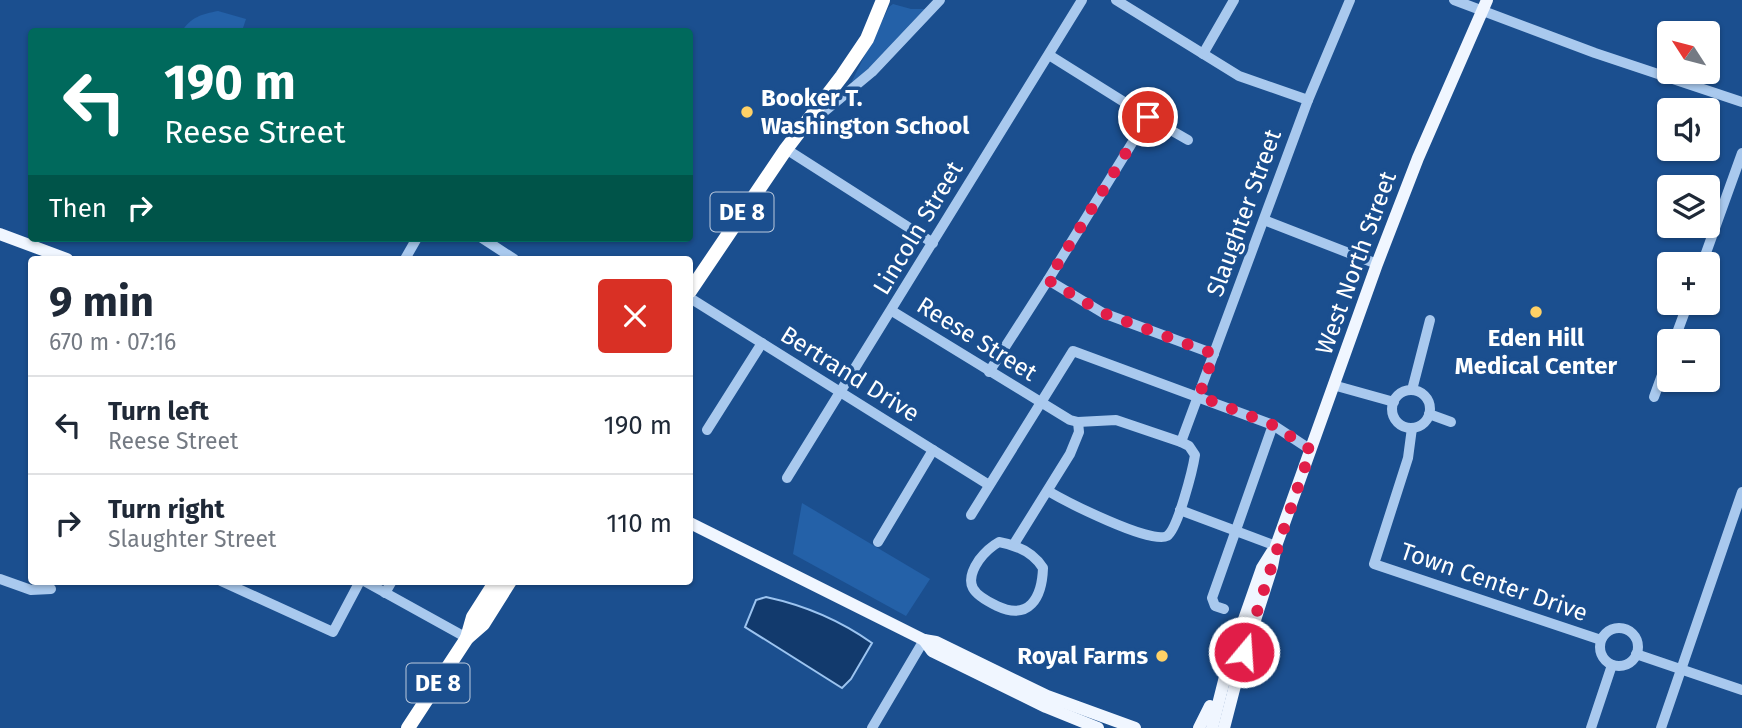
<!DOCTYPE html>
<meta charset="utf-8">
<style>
:root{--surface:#fff;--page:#f6f6f7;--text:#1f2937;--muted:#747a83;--line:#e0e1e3}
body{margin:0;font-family:"Fira Sans",sans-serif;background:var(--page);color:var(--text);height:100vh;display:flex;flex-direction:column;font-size:26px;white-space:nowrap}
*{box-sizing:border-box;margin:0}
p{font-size:23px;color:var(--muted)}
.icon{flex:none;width:38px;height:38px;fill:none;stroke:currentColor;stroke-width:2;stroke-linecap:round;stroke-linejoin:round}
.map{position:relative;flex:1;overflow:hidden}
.drawer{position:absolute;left:28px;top:256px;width:665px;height:329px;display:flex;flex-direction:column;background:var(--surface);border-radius:7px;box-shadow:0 2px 5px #0004}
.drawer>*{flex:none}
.hud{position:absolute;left:28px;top:28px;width:665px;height:214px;border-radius:7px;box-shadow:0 2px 5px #0004;background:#00695c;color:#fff;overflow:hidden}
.needle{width:46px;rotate:306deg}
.fabs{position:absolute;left:1657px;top:21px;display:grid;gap:14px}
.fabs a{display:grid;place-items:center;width:63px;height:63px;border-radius:7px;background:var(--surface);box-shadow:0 2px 5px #0004;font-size:35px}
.pin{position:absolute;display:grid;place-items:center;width:60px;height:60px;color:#fff;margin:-30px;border:4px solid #fff;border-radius:50%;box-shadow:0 2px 7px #0007}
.me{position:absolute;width:77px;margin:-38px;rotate:18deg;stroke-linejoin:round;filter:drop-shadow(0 0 5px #0008)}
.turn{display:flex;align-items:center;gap:24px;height:147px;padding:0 21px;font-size:32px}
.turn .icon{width:91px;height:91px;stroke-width:2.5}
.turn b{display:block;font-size:49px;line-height:60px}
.then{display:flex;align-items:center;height:66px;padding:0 21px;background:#0003;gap:14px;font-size:26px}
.round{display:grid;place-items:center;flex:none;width:74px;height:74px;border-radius:7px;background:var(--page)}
.head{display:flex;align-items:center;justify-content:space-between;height:119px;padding:0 21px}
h1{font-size:42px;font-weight:700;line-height:52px}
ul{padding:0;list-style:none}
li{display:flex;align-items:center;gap:21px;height:98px;padding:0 21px;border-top:2px solid var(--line)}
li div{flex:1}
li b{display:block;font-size:26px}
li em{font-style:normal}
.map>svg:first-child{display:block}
.green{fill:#2461a8}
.water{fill:#123a6d;stroke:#9cc4f0;stroke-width:2}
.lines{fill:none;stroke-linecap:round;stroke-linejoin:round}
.minor{stroke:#a9c9ee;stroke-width:10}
.major{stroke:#f0f6ff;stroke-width:12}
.highway{stroke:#fff;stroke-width:14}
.route{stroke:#e11d48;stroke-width:12;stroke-dasharray:0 21.6}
.poi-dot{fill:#ffd166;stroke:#1b4f8f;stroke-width:2.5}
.labels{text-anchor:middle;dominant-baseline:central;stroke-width:7;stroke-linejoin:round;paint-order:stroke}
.shield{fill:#1b4f8f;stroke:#bbcadd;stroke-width:2}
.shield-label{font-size:23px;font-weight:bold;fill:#fff}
.poi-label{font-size:24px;font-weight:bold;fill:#fff;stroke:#1b4f8f;text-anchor:start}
.street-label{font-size:24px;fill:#fff;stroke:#1b4f8f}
</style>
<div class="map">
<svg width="1742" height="728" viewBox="0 0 1742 728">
<rect width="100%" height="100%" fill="#1b4f8f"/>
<g class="green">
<path d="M893,4L911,9H928L855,82L852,81L889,7Z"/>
<path d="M218,11L246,19L242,31H182C191,17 202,14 218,11Z"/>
<path d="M802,503L930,579L906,616L793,554Z"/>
</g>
<path class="water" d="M766,597C803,605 841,621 872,643L851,679L842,688L745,627L756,600Z"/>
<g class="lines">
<g class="minor">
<path d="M1116,0L1239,76L1308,100"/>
<path d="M1454,0L1595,53L1742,102"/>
<path d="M1203,54L1234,0"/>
<path d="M1049,55L1148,117L1188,140"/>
<path d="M813,121L872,72L940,0"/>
<path d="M786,149L933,243"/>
<path d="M1264,220L1377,264"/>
<path d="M482,238L514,259"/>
<path d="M405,259L417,238"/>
<path d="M1702,264L1742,153"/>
<path d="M1048,280L1103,313L1214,354"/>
<path d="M690,298L989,485"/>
<path d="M892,311L1070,420L1078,422L1116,420L1181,442L1189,446L1195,455C1193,468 1178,529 1167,536C1151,545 1065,501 1048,491"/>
<path d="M1674,341L1688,303"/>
<path d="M989,372L1048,280L1148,117"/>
<path d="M1333,385L1394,402"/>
<path d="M1412,390L1430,320"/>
<circle cx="1411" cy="409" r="19"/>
<path d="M1654,397L1670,353"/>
<path d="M1429,414L1451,422"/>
<path d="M1412,428L1408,458L1374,564L1601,640"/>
<path d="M707,430L762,343"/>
<path d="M1181,442L1308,100L1350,0"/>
<path d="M787,478L1082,0"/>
<path d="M1180,510L1276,546"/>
<path d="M971,515L1073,351L1273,425L1311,450"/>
<path d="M878,542L933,450"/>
<path d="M999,542C1016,545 1033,552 1043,568C1042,598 1029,621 997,606C974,595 962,585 979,560C985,552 990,547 999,542Z"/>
<path d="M1014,544L1070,454L1079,432L1078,422"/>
<path d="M0,579L31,590L51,589"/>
<path d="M221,581L333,632L360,581"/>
<path d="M364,581L467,638"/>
<path d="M385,593L392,581"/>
<path d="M1224,609L1215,606L1212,598L1273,425"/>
<circle cx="1619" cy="647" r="19"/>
<path d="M1636,654L1742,690"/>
<path d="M872,728L924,640"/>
<path d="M1591,728L1612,665"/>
<path d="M1661,728L1742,492"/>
</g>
<g class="major">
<path d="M0,234L67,259"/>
<path d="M690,523L924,640L936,642L1047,696L1135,728"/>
<path d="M924,640L932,651L1046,707L1098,728"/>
<path d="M1199,728L1210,706"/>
<path d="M1212,728L1228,665L1262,568L1272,552"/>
<path d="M1224,728L1239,670L1272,567L1276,546L1377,264L1418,158L1487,0"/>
</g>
<g class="highway">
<path d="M690,291L786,149L842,76L867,39L883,0"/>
<path d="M467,638L473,617L496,581"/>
<path d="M408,728L467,638L483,624L510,581"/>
</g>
</g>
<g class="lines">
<path class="route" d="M1148,117L1048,280L1103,313L1214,354L1199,396L1273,425L1311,450C1287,517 1266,584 1244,652"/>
</g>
<g class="poi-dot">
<circle cx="747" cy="112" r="7"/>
<circle cx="1536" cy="312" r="7"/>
<circle cx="1162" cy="656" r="7"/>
</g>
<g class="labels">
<g class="shield">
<rect x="710.5" y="192.5" width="63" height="39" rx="5"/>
<rect x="406.5" y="663.5" width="63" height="39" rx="5"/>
</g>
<g class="shield-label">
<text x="742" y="212">DE 8</text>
<text x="438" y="683">DE 8</text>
</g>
<g class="poi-label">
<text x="761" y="98">Booker T.<tspan x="761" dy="28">Washington School</tspan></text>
<text x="1536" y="338" text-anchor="middle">Eden Hill<tspan x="1536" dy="28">Medical Center</tspan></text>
<text x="1148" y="656" text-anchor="end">Royal Farms</text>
</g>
<g class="street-label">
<text transform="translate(1244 213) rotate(-70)">Slaughter Street</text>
<text transform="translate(918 228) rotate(-59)">Lincoln Street</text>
<text transform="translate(1356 263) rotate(-70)">West North Street</text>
<text transform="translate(977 339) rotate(32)">Reese Street</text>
<text transform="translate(850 374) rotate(32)">Bertrand Drive</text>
<text transform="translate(1494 582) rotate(19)">Town Center Drive</text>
</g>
</g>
</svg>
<div class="fabs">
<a><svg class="needle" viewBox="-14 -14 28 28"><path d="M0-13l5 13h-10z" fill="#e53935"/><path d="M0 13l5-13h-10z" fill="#747a83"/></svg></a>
<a><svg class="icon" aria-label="sound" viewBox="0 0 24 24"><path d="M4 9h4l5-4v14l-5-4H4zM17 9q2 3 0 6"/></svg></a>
<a><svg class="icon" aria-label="layers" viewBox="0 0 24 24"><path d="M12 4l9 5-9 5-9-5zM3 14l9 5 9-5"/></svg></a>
<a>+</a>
<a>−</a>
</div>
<div class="pin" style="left:1148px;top:117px;background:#d93025"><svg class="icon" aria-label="arrive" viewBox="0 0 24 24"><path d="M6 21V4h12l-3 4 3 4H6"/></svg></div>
<svg class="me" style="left:1244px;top:652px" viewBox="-20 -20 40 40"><circle r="17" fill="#e11d48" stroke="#fff" stroke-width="3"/><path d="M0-11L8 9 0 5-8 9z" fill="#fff"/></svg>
<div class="hud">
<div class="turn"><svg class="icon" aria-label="left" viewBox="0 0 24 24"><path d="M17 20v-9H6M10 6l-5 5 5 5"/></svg><div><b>190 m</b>Reese Street</div></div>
<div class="then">Then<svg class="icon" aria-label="right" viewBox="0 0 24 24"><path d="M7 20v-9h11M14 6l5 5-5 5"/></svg></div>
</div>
<section class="drawer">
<div class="head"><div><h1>9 min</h1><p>670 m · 07:16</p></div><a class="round" style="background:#d93025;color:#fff"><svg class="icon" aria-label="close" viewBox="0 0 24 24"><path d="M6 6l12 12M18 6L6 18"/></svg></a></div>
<ul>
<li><svg class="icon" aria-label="left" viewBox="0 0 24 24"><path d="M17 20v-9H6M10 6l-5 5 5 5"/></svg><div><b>Turn left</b><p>Reese Street</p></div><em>190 m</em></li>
<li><svg class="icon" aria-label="right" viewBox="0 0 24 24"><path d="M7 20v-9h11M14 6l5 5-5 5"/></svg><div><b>Turn right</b><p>Slaughter Street</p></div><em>110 m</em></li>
</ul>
</section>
</div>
